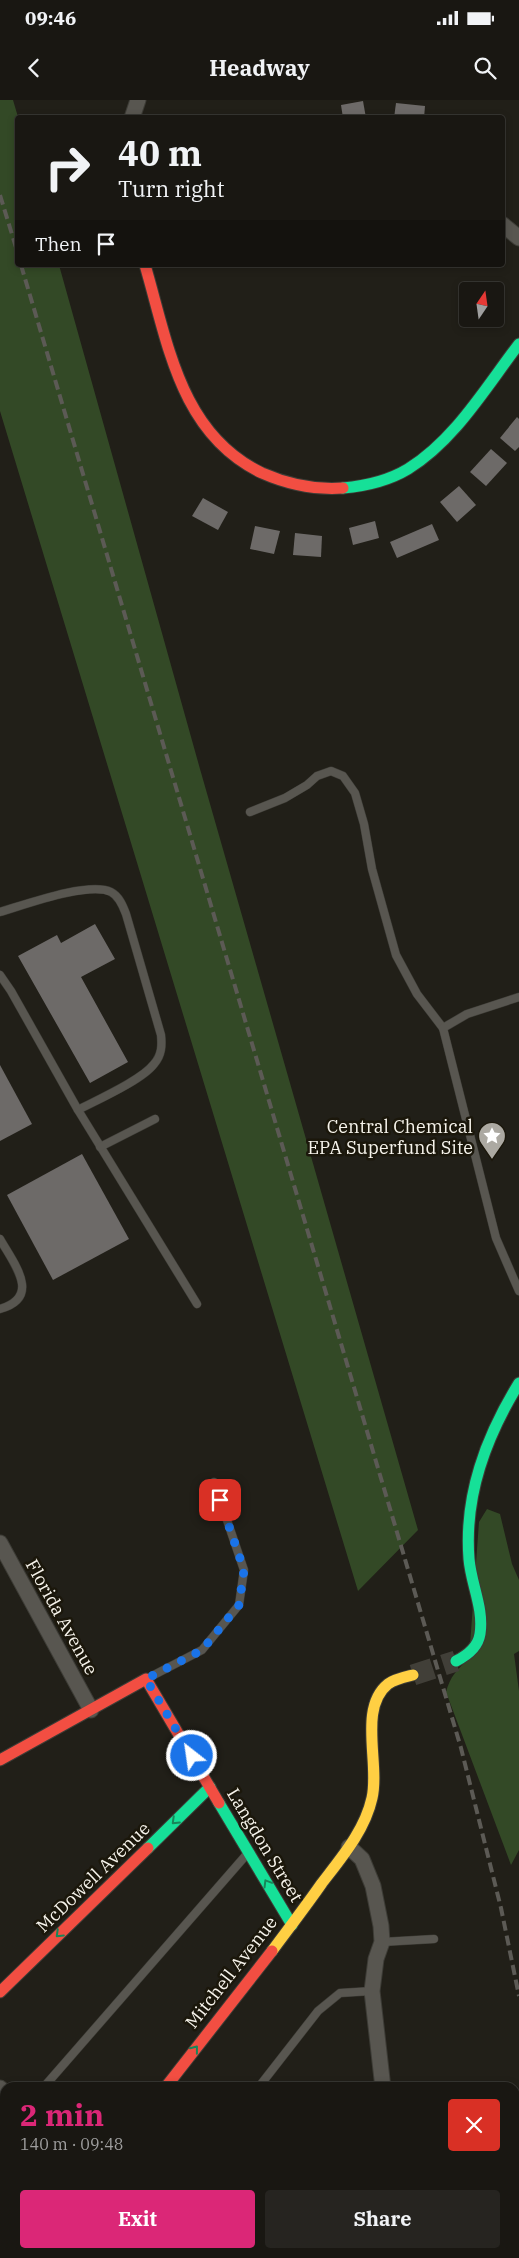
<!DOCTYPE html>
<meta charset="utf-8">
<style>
:root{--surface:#191712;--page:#262420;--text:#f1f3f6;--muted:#9f9f9f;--line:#373632;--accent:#db2777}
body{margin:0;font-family:"IBM Plex Serif",serif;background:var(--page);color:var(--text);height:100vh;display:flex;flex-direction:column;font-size:19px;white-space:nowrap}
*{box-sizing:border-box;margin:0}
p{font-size:16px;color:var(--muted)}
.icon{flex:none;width:28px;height:28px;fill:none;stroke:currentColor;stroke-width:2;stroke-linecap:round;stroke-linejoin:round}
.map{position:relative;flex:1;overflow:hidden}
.side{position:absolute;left:0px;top:1982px;width:520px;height:176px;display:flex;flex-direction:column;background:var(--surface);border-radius:15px 15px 0 0;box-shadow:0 2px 8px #0003,0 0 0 1px var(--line)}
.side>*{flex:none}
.banner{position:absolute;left:15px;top:15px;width:490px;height:152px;border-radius:5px;box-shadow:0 2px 8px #0003,0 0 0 1px var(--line);background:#191712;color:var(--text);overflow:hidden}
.needle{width:32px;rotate:13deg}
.tools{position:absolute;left:459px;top:182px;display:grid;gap:10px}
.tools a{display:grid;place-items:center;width:45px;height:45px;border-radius:5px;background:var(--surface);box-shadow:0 2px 8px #0003,0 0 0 1px var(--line);font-size:25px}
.pin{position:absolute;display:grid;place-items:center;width:42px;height:42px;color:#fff;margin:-21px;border-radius:10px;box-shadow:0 2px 8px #0006}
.me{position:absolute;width:55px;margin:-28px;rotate:330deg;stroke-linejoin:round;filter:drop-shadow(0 0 4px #0008)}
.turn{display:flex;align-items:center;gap:18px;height:105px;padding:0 20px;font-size:22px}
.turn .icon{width:65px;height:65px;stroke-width:2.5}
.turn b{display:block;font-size:35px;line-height:42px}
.then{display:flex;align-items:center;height:48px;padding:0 20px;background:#0003;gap:10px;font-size:19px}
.round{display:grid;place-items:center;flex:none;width:52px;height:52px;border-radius:5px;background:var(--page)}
.overview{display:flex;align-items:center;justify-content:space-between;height:85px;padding:0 20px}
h1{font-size:30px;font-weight:700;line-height:38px;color:var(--accent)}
.button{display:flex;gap:10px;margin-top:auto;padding:10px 20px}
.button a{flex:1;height:58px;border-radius:5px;background:var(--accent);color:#fff;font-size:20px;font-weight:700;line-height:58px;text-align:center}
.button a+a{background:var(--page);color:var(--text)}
.status{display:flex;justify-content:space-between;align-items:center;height:35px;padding:0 25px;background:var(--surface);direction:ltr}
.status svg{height:14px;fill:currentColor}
header{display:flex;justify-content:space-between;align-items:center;height:65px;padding:0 20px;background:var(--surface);font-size:22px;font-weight:700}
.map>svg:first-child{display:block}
.green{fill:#334926}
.building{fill:#6d6a68}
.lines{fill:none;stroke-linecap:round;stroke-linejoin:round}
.secondary-tunnel{stroke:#413f38;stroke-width:21;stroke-dasharray:21 11;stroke-linecap:butt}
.lane-casing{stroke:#3d3c36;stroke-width:9}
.street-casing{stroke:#3d3c36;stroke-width:17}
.fast-casing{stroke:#3d3c36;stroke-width:13}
.slow-casing{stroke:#3d3c36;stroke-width:13}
.jam-casing{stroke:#3d3c36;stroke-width:13}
.lane{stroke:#585650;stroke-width:8}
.street{stroke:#585650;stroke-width:15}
.fast{stroke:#16e098;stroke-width:11}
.slow{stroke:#ffcf43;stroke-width:11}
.jam{stroke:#f24e42;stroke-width:11}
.rail{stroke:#5c5a55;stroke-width:4;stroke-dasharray:10 5;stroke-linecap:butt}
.oneway{stroke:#188659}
.route{stroke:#1a73e8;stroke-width:9;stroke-dasharray:0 16.2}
.labels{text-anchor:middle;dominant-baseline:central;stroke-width:5;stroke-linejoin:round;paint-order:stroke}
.poi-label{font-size:18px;fill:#f7f4ec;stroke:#1b170b;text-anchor:end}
.street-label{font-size:18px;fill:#f7f4ec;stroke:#1b170b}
</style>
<div class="status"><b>09:46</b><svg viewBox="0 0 49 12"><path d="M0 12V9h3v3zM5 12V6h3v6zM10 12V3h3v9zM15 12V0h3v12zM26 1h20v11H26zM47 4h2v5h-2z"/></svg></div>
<header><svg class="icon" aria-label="back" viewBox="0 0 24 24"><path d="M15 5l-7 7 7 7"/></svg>Headway<svg class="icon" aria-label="search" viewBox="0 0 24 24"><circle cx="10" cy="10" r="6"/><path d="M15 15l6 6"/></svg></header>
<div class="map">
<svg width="519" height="2158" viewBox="0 0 519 2158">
<rect width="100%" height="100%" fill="#211f18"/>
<g class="green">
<path d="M0,0H13L18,17V165H59L200,669L418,1430L358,1491L0,311Z"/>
<path d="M487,1409L500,1414L512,1464L519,1480V1551L514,1554L519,1591V1750L511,1765L446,1592C450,1577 457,1569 469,1559L479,1422Z"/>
</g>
<g class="building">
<path d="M363,1L366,18H343L341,5Z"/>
<path d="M396,3L425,6L424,18H394Z"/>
<path d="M517,317L519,319V347L515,351L500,338Z"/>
<path d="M491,349L507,363L486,386L470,372Z"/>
<path d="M459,386L476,405L457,422L440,402Z"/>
<path d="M203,398L228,412L218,430L192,416Z"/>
<path d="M375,421L379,438L353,445L349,428Z"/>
<path d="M432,424L439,440L397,458L390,442Z"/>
<path d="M255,426L280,431L274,454L250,449Z"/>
<path d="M295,433L322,436L321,457L293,455Z"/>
<path d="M95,824L115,859L81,877L128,962L90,983L18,856L57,835L61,843Z"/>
<path d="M0,965L32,1024L0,1041Z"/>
<path d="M82,1054L129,1139L53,1180L7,1095Z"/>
</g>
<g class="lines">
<path class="secondary-tunnel" d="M413,1575L456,1561"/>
<defs>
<g id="lane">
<path d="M250,712L285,698L307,685L317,676L331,671L343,676L355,693L364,724L372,769L396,855L417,894L443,928"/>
<path d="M0,812C24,805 89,781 111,792C119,796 123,806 126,814L161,935C162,945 162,955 154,964C142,980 97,1000 78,1010"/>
<path d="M0,875L11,891L78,1010L197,1204"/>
<path d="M519,897L467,914L443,928L496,1138L519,1191"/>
<path d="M100,1047L155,1019"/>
<path d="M0,1139C14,1164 42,1197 0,1209"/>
<path d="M148,1578L202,1550L239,1505L244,1470L214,1382"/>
<path d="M382,1842L434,1839"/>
<path d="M43,1988L247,1754"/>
<path d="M258,1988L318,1911L340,1893L372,1891"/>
<path d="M0,2038L5,2032"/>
<path d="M127,2158L130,2154"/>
</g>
<g id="street">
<path d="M132,18L138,0"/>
<path d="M502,124L519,138"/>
<path d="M0,1443L91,1610"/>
<path d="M349,1747L362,1759L373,1786L381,1826L382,1842L376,1859L372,1891L383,1988"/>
<path d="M0,1988L5,1993"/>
<path d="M395,2154L396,2158"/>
<path d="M37,2158L40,2154"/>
</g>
<g id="fast">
<path d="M343,388C366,386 388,381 408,369C455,340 486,287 519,244"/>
<path d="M456,1561C468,1555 478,1547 480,1534C484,1508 471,1484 469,1459C464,1395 486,1337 519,1283"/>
<path d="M219,1703L292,1825"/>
<path d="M148,1748L210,1687"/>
</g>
<path id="slow" d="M272,1851C289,1828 306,1806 322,1783C342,1757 365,1730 372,1698C380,1664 358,1608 388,1584C395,1579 405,1577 413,1575"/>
<g id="jam">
<path d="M145,165C168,243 180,334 262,373C287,384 315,390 343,388"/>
<path d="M0,1660L146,1579L219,1703"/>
<path d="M0,1892L148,1748"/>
<path d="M165,1988L272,1851"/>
</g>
</defs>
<use href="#lane" class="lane-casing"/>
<use href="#street" class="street-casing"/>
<use href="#fast" class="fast-casing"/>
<use href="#slow" class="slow-casing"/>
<use href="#jam" class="jam-casing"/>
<use href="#lane" class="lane"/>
<use href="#street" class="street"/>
<use href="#fast" class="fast"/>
<use href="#slow" class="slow"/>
<use href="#jam" class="jam"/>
<g class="rail">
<path d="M0,95L18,154"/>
<path d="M21,165L461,1648L501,1808L519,1896"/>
</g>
</g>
<defs><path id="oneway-chevron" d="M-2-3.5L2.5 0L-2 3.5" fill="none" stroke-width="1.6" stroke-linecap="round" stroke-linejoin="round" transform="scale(1.25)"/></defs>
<g class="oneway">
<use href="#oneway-chevron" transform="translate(175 1721) rotate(136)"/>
<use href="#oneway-chevron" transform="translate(267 1783) rotate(-121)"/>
<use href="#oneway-chevron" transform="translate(59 1834) rotate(136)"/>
<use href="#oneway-chevron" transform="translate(195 1949) rotate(-52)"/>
</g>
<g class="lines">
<path class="route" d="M192,1656L146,1579L202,1550L239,1505L244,1470L220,1400"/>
</g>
<defs>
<symbol id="sight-pin" viewBox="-11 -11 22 30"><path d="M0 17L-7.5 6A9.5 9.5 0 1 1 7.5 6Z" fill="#aca9a2" stroke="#1b170b"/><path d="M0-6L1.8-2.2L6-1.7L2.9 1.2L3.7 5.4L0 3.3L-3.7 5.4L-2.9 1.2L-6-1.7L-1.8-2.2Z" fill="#fff"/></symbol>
</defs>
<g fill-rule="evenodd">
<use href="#sight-pin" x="476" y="1020" width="32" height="43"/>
</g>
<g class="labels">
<g class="poi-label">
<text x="473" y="1026">Central Chemical<tspan x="473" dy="21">EPA Superfund Site</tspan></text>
</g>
<g class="street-label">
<text transform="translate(62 1517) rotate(61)">Florida Avenue</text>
<text transform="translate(265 1745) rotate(59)">Langdon Street</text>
<text transform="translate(93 1777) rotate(-44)">McDowell Avenue</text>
<text transform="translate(231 1872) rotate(-52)">Mitchell Avenue</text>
</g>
</g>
</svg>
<div class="tools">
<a><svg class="needle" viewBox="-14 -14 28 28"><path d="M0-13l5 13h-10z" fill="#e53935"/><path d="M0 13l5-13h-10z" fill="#9f9f9f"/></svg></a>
</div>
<div class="pin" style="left:220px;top:1400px;background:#d93025"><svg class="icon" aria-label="arrive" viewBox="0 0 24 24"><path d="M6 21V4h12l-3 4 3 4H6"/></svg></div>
<svg class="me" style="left:192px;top:1656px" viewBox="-20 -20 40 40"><circle r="17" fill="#1a73e8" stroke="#fff" stroke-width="3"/><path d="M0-11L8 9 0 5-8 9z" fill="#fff"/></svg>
<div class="banner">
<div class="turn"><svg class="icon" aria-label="right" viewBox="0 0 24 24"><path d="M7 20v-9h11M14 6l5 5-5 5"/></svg><div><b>40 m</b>Turn right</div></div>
<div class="then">Then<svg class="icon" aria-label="arrive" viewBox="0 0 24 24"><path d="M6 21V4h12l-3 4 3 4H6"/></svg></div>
</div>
<section class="side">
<div class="overview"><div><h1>2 min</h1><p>140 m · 09:48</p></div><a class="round" style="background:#d93025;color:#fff"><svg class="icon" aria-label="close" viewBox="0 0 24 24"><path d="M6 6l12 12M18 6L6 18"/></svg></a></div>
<div class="button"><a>Exit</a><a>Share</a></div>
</section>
</div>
